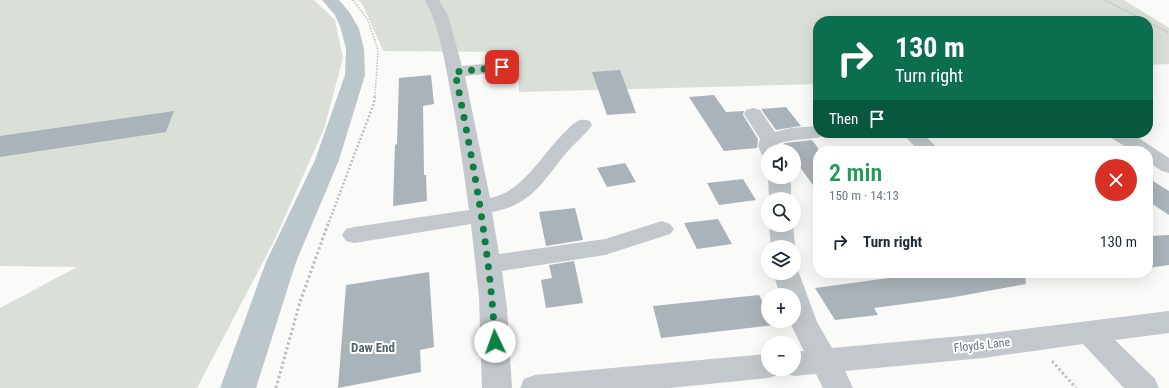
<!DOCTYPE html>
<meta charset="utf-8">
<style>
:root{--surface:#fff;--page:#f2f2f3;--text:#1f2937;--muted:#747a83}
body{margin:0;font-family:"Roboto Condensed",sans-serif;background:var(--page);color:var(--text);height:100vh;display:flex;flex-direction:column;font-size:15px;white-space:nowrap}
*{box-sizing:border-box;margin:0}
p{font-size:13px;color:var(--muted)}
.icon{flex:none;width:22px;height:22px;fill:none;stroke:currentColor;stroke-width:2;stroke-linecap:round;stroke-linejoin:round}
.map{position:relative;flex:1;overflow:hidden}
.details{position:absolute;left:813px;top:146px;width:340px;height:132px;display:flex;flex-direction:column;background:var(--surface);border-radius:16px;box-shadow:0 4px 16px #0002}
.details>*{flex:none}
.top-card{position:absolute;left:813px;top:16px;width:340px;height:122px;border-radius:16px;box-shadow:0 4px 16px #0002;background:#0b6e4f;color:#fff;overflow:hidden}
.fabs{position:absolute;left:761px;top:144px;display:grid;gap:8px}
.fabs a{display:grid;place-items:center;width:40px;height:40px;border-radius:50%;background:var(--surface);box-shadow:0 4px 16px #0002;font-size:20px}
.pin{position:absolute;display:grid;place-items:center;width:34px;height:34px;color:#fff;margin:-17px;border-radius:8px;box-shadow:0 2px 6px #0006}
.me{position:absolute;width:44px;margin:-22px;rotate:357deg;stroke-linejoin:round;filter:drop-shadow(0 0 3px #0008)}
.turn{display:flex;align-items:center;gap:14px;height:84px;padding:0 16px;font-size:18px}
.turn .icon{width:52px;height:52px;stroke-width:2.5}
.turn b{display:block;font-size:28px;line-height:34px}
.then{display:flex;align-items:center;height:38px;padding:0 16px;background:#0003;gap:8px;font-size:15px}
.round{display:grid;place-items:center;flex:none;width:42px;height:42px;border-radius:21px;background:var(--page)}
.headline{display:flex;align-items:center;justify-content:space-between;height:68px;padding:0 16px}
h1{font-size:24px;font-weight:600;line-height:30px;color:#1e9e55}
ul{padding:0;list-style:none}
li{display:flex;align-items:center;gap:12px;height:56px;padding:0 16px}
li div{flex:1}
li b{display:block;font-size:15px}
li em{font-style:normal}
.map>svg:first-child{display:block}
.green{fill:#dadfd7}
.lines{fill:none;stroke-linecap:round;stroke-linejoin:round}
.canal{fill:#bbc7cb;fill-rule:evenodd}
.building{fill:#aab3b9}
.path-far2{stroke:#bbbfc2;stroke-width:1.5;stroke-dasharray:1.5 1.5;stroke-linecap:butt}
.path-far1{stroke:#bbbfc2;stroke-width:2.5;stroke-dasharray:2 2;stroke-linecap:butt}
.path{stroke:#bbbfc2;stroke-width:3;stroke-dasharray:2.5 2.5;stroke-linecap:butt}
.minor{fill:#c3c8cc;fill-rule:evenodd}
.route{stroke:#0b8043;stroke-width:7;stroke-dasharray:0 12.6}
.labels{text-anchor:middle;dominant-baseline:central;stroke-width:4;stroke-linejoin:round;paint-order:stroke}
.near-street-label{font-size:12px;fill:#657683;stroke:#fff}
.near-neighbourhood-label{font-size:13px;font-weight:bold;fill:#57646e;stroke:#fff}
</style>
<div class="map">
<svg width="1169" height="388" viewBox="0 0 1169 388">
<rect width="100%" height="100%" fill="#fafaf8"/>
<g class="green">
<path d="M0,0H314L335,20L343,58L324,129L274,241L197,388H0V308L77,267L0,266Z"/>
<path d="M358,0H1124L1169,28V64L1148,65V21H818V84L519,92L518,52L383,51L363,5Z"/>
</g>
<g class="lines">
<path class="canal" d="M322,0H339L350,13L359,29L364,49L365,75L339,160L296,262L256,388H220L266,262L315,160L345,75L346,49L341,29L335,15Z"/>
</g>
<g class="building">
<path d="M620,70L636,113L607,115L592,72Z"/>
<path d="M431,75L434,104L423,106L424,175H426L427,201L393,206L395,145L397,144L399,78Z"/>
<path d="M714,95L726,112L744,111L743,115L758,139L757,148L724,151L689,97Z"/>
<path d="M786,107L801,126L776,130L761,109Z"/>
<path d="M174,111L166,132L0,157V136Z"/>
<path d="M812,140L818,148V192L794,159V151H788L784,145L780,146L785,143Z"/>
<path d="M625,163L636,182L607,187L597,168Z"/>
<path d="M1148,178L1169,191V215L1148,201Z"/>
<path d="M743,179L756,200L719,205L707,183Z"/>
<path d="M575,208L583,240L546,246L539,212Z"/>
<path d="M718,219L732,244L697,249L684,223Z"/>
<path d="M1169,235V265L1148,268V236Z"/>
<path d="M574,261L583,303L546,308L541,280L552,278L549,265Z"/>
<path d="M429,272L434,347L420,350L421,372L338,388L346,285Z"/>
<path d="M926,273H1025L1026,284L949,298L874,308L878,315L835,320L815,288Z"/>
<path d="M759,295L768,311V321H773L775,325L661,338L653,306Z"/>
</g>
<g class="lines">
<g class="path-far2">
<path d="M353,0L368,20L378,50L375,96"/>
<path d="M1105,0L1146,21"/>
<path d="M1148,22L1169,33"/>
</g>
<path class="path-far1" d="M329,222L374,103L375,95"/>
<g class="path">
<path d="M1052,361L1076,388"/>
<path d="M276,388L300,302L329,221"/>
</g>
<g class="minor">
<path d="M425,0H439L448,16L462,66L502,62L508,64L510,67L508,70L502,72L465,76L490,198C522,193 542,154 564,133C568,129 573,123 578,121C582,119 585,120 590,121L592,125C585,135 575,143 567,152C543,181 532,205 492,212L499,254L605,239L662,221L670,224L674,229L670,234L605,255L502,271L507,308L512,388H482L479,297L471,224L354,243L346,241L342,235L346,229L354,227L469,210C463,166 457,122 448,79C443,52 438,25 425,0Z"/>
<path d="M753,108L760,110L775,132L791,128L818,126V133H827L825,136C810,140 794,139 779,143V151H768V157L762,155L758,146L760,139L744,114L746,110Z"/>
<path d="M902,133H923L940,151H919Z"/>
<path d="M1107,133H1131L1169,158V173L1162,171L1148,162V151H1132L1110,137Z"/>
<path d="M768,176L789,177L791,184V199H769Z"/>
<path d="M769,225H793L795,247L794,249V247H771Z"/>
<path d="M794,266L799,273L817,322L832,348L983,334L1169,311V333L1115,340L1155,379L1159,388H1124L1083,344L983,358L845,371L853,388H823L816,374L794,376L784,373L782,369H794V352L804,351L789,321H794V295H780L773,273H794Z"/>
<path d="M768,354V369H781L778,375L768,378L669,388H520L524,379L535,375Z"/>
</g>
</g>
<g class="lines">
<path class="route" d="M495,342C490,250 473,162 455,72L502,67"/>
</g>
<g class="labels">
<g class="near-street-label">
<text transform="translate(982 345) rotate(-6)">Floyds Lane</text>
</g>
<g class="near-neighbourhood-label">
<text x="373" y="347">Daw End</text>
</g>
</g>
</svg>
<div class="fabs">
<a><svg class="icon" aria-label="sound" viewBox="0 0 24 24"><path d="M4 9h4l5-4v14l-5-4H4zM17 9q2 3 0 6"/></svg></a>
<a><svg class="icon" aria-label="search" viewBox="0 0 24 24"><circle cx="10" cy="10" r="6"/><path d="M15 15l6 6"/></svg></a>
<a><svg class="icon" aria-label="layers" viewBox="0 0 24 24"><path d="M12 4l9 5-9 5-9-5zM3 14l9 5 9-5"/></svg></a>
<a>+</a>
<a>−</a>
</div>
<div class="pin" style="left:502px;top:67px;background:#d93025"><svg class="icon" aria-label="arrive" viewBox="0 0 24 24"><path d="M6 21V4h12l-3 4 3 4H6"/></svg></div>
<svg class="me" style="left:495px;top:342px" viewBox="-20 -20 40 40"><circle r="19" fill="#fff"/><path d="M0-13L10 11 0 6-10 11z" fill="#0b8043"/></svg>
<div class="top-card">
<div class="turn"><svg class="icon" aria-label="right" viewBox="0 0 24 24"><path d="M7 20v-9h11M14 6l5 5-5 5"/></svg><div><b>130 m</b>Turn right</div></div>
<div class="then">Then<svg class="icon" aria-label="arrive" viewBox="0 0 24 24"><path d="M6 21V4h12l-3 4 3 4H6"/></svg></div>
</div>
<section class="details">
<div class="headline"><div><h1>2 min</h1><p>150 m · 14:13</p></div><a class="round" style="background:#d93025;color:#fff"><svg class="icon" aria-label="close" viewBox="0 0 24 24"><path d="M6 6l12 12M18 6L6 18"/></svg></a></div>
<ul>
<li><svg class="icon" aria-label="right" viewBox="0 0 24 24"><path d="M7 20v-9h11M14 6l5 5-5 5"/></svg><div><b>Turn right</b></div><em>130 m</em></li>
</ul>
</section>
</div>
